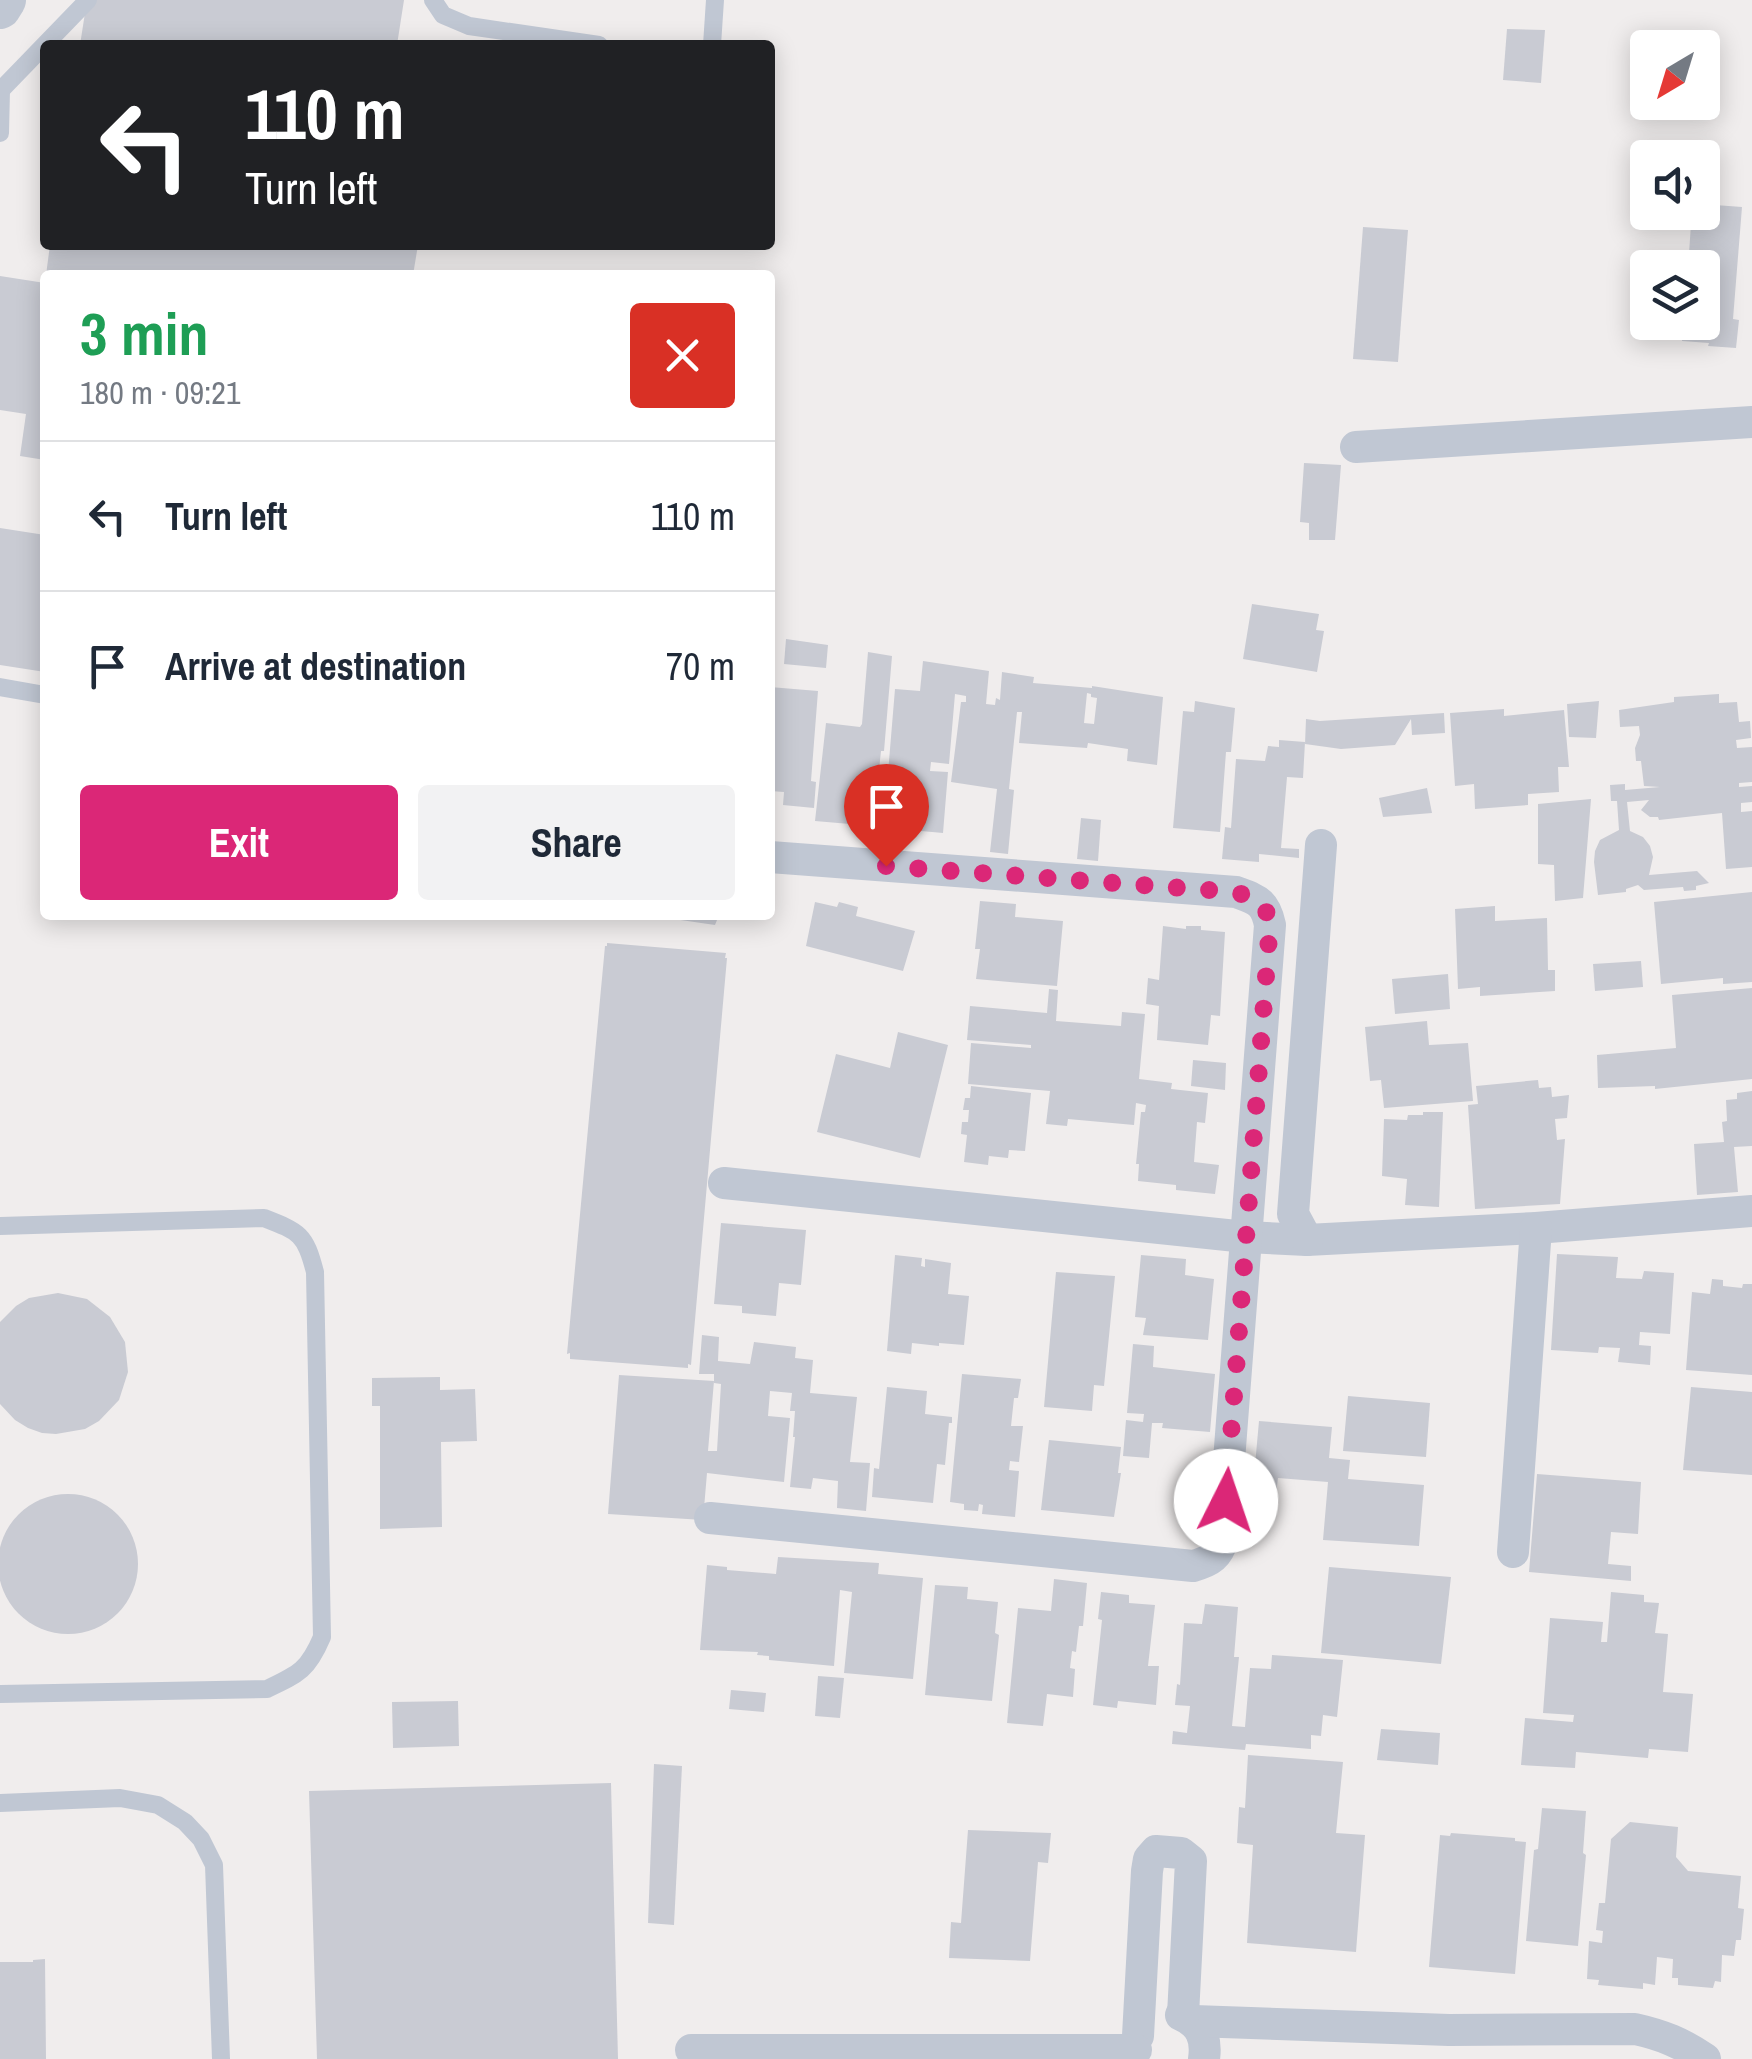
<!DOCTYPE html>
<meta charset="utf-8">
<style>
:root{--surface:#fff;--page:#f2f2f3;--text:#1f2937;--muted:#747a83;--line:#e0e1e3;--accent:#db2777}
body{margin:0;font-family:"Archivo Narrow",sans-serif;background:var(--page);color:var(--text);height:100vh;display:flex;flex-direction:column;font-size:38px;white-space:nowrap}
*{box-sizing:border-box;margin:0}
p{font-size:32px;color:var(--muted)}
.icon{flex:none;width:55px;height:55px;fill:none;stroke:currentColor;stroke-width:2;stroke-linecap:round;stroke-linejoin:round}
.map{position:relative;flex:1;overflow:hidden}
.side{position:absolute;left:40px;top:270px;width:735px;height:650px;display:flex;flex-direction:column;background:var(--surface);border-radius:10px;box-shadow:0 5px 25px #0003}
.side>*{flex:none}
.hud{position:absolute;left:40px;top:40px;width:735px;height:210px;border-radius:10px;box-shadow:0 5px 25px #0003;background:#202124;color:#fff;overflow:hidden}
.needle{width:65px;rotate:218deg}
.fabs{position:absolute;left:1630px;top:30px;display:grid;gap:20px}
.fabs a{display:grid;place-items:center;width:90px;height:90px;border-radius:10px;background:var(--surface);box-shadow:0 5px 25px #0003;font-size:50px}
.pin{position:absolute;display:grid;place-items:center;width:85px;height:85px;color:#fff;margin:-102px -42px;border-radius:50% 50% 50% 0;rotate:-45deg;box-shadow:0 0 10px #0007}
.pin .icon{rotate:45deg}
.me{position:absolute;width:110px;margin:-55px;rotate:4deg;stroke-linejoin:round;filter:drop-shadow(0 0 8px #0008)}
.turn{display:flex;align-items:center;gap:35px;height:210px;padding:0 40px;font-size:45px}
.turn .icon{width:130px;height:130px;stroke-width:2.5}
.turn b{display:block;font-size:70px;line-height:85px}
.round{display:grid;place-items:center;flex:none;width:105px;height:105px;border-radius:10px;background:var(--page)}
.overview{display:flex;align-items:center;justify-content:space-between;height:170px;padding:0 40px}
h1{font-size:60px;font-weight:800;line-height:75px;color:#1e9e55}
.action{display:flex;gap:20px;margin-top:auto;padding:20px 40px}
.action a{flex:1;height:115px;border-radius:10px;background:var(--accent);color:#fff;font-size:40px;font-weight:800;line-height:115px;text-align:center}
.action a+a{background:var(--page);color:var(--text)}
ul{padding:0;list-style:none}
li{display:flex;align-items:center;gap:30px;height:150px;padding:0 40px;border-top:2px solid var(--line)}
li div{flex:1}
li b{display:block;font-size:38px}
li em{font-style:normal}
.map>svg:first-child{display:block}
.building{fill:#c9cbd3;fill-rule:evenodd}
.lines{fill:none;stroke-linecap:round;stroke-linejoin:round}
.service{stroke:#c0c7d3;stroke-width:18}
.minor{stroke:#c0c7d3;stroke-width:32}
.tertiary{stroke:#c0c7d3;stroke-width:42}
.route{stroke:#db2777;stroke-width:18;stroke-dasharray:0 32.4}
</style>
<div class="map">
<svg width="1752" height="2059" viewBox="0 0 1752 2059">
<rect width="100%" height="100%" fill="#f0eded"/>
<g class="building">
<path d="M87,0H404L397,45H80Z"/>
<path d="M1507,29L1545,30L1541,83L1503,80Z"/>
<path d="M1715,205L1742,207L1733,319L1739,320L1736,348L1708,346L1709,343L1682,341L1683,322H1702V268H1688L1691,224L1713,226Z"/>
<path d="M1363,227L1408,230L1398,362L1353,359Z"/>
<path d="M50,245H418L413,275H46Z"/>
<path d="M0,276L45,283V460L20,456L26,414L0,410Z"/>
<path d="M1304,463L1341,465L1335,540H1309V523L1300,522Z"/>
<path d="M0,528L45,535V672L0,665Z"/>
<path d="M1252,604L1319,614L1316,630L1324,631L1317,672L1243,659Z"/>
<path d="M786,639L828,645L826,668L784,664Z"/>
<path d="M868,652L892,656L884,751H881L873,826L815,821L826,723L860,727L862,724Z"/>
<path d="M923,661L989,671L986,704L995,705L996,698L1000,700L1002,672L1034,677L1033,683L1092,688V686L1163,697L1157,765L1127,761L1128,749L1088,743L1087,748L1019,743L1022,712H1017L1009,789L1014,790L1008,854L990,852L997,789L951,782L961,702H966V696L955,694L949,764L931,762L930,771L948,772L943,833L877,827L879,797H886L895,689L920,691ZM1087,693L1091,694V697L1097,698L1094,724L1084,723Z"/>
<path d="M770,687L818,691L811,781L816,782L814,808L783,805L784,792L770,791Z"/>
<path d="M1719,694V703L1737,702L1739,722L1750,721L1751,738L1736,740L1737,748L1752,747V782L1739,783V787L1752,786V802L1741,803V812L1752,811V867L1726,869L1722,813L1659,820L1658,817H1650L1641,810L1649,800L1627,802L1630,831L1643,837L1650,846L1653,857L1649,875L1697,871L1709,883L1696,886V890L1684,891L1683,887L1644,890L1638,885L1626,889V892L1598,895L1594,862L1595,851L1600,840L1619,830L1617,801H1611L1610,785L1625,784V790L1660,787L1644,786L1641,761H1636L1635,748L1640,735L1639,726L1620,727L1619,710L1674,702V697Z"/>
<path d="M1195,701L1235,708L1231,752H1226L1220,832L1173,828L1183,711L1194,712Z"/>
<path d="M1599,701L1596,738L1569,737L1567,704Z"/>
<path d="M1504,709V716L1564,710L1569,767H1558L1559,792L1528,794V805L1475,809L1474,784L1455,786L1450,713Z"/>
<path d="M1444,713L1445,733L1412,735L1411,719L1395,745L1341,749L1305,744L1306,719L1320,721Z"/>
<path d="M1279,740L1305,742L1303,778L1287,777L1281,848L1299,849V858L1259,854V862L1222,859L1225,827L1231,828L1236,759L1265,761L1268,746L1279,747Z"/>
<path d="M1427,788L1432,813L1383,817L1379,798Z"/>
<path d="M1591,799L1583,898L1555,901L1554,865L1538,864V804Z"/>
<path d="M1081,818L1101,820L1098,861L1077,859Z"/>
<path d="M1752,892V982L1723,984V978L1661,984L1654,902Z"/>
<path d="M980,901L1016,904L1015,917L1063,921L1057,986L976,979L980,949H975Z"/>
<path d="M815,902L837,907L839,902L858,907L856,916L915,931L903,971L806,946Z"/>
<path d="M1495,906V921L1547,918L1548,970H1555V991L1480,996V987L1458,989L1455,909Z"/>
<path d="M660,915H719L715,925L660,917Z"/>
<path d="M1163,926L1186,929V926H1201V930L1225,932L1220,1016L1211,1015L1208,1045L1157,1040L1159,1006L1146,1004L1148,978L1159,980Z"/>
<path d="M607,943L726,953L725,958H727L691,1365L688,1364V1368L570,1359V1353L567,1354L605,946H607Z"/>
<path d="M1641,961L1643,987L1595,991L1593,964Z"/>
<path d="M1448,974L1450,1009L1395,1014L1392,979Z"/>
<path d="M1752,988V1079L1655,1089V1086L1598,1088L1597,1055L1676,1048L1672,995Z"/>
<path d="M1049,989L1058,990L1056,1021L1121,1026L1122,1012L1145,1014L1139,1079L1172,1083L1171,1089L1208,1093L1205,1123L1197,1122L1194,1162L1219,1165L1215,1194L1176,1190V1185L1138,1181L1139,1164H1136L1141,1112H1145L1146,1105L1136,1103L1134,1125L1068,1119L1067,1126L1046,1124L1050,1091L968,1084L971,1043L1031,1048V1045L967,1040L970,1006L1047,1013Z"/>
<path d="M1427,1021L1429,1045L1468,1043L1473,1101L1384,1108L1381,1080L1370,1081L1365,1027Z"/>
<path d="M898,1032L948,1045L920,1158L817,1132L836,1054L890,1068Z"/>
<path d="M1193,1060L1226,1063L1225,1090L1191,1086Z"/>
<path d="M1538,1080L1539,1088L1551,1087L1552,1097L1569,1095L1567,1118L1555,1119L1557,1140L1565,1139L1560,1204L1475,1209L1468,1105L1478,1104L1476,1086Z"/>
<path d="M971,1086L1031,1093L1025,1151L1009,1150L1008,1158L989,1156L988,1165L964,1162L967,1135L961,1134L962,1122H968L969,1110H963L965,1098H970Z"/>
<path d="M1752,1091V1146L1734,1147L1738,1192L1697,1195L1694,1144L1724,1142L1722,1122L1727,1121L1726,1100L1737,1099V1093Z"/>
<path d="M1423,1112H1443L1439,1207L1405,1205L1407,1179L1382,1176L1384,1119L1407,1120L1408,1115H1423Z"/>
<path d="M721,1223L806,1230L801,1285L779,1283L776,1316L742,1313V1306L714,1304Z"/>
<path d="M1557,1254L1618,1257L1616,1278L1642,1279L1644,1271L1674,1273L1670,1334L1640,1332L1639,1345L1651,1346L1650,1365L1618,1362L1620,1348L1599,1347L1598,1353L1551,1350Z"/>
<path d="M895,1255L922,1258L921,1266L925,1267V1259L951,1263L948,1294L969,1296L964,1345L939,1343V1346L912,1343L911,1354L887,1351Z"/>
<path d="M1141,1255L1186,1259L1185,1275L1214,1279L1208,1340L1143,1335L1146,1318L1135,1317Z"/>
<path d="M1056,1272L1115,1276L1104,1386L1094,1385L1092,1411L1044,1407Z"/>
<path d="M1712,1279L1723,1280V1286L1742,1288L1743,1284H1752V1375L1686,1370L1692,1292L1710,1294Z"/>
<path d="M58,1293L87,1299L110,1317L125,1342L128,1372L119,1400L99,1421L85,1429L56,1434L42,1433L28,1428L15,1420L0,1404V1322L16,1306L29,1298Z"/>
<path d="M702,1335L719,1337L718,1361L750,1364L754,1342L796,1347L795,1358L813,1360L810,1393L857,1397L850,1462L870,1463L866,1511L837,1508L838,1481L813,1478L811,1489L790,1487L795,1437H793L795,1411H790L792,1393L770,1391L768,1416L790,1418L784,1482L707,1473L703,1520L608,1514L619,1375L714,1381L708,1451H717L721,1384L714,1383V1374H699Z"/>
<path d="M1133,1344L1154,1346L1153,1367L1215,1374L1210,1432L1162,1428L1163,1423H1152L1149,1458L1123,1456L1126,1420L1143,1422L1144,1414L1127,1413Z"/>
<path d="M962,1374L1021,1379L1018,1398H1014L1011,1426H1023L1019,1462L1010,1461L1009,1470L1019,1471L1015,1517L982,1514L983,1505L979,1504L978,1511L964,1510V1504L950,1502Z"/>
<path d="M440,1377V1390L475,1389L477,1441L441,1442L442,1527L380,1529V1406H372V1378Z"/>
<path d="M887,1387L927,1391L925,1414L952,1417V1423H949L945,1465L937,1464L933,1503L872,1497L874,1468L879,1469Z"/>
<path d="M1691,1387L1752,1392V1475L1683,1470Z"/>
<path d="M1348,1396L1430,1403L1426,1457L1343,1451Z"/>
<path d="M1259,1421L1332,1427L1329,1458L1350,1460L1348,1479L1424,1485L1419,1546L1323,1540L1328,1482L1278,1478L1274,1511L1251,1509Z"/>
<path d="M1049,1440L1121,1447L1118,1473H1121L1114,1517L1041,1510Z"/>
<path d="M1537,1474L1641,1482L1638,1534L1611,1532L1608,1564L1631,1566V1581L1529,1572Z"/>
<circle cx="68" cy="1564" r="70"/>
<path d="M778,1557L879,1563L878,1574L923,1578L913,1679L844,1673L852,1592L840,1590L834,1666L769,1660V1656L757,1655L758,1652L700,1650L707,1565L727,1567V1570L776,1574Z"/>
<path d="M1329,1567L1451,1577L1441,1664L1321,1653Z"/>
<path d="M1054,1579L1087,1583L1083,1626H1079L1076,1652L1072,1651L1070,1668L1075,1669L1073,1697L1047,1694L1043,1726L1007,1723L1018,1608L1051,1611Z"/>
<path d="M935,1585L968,1587L967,1599L998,1602L995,1633L999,1635L992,1701L925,1695Z"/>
<path d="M1101,1592L1129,1595V1603L1155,1605L1148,1666H1159L1156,1705L1118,1701L1117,1708L1093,1705L1102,1620L1098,1619Z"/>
<path d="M1611,1592L1644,1595V1602L1659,1603L1655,1633L1668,1634L1663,1692L1693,1694L1688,1752L1649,1749L1648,1758L1576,1752L1575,1768L1521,1765L1525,1718L1573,1722L1574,1715L1543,1713L1550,1618L1603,1622L1601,1642H1607Z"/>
<path d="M1205,1604L1238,1607L1234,1657H1239L1232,1726L1245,1727L1250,1668L1271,1669L1272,1655L1343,1660L1337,1717L1323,1715L1321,1736L1311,1735V1749L1246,1744L1245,1750L1172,1744L1173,1731L1187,1733L1190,1706L1175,1705L1177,1684L1180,1685L1184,1623L1202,1624Z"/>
<path d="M818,1676L844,1678L840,1718L815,1716Z"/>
<path d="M731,1690L766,1693L764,1712L729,1709Z"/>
<path d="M458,1701L459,1746L393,1748L392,1702Z"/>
<path d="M1381,1729L1440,1733L1438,1765L1377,1760Z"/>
<path d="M1248,1755L1343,1762L1336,1833L1365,1835L1356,1952L1247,1943L1253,1845L1237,1843L1239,1807L1245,1808Z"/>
<path d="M654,1764L682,1766L674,1925L648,1923Z"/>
<path d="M611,1783L618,2059H317L309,1791Z"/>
<path d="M1542,1808L1586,1811L1583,1853L1586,1855L1578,1946L1526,1941L1534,1850L1538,1849Z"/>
<path d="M1630,1822L1678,1827L1676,1857L1688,1871L1741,1876L1738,1908L1744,1909L1741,1940H1736L1734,1956L1722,1955L1721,1982L1715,1981L1713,1988L1678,1985V1978H1672L1673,1959L1657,1957L1655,1985L1643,1983V1989L1598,1985L1599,1980L1587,1979L1589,1941L1602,1943L1603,1931L1596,1930L1599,1903H1605L1611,1839Z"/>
<path d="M968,1830L1051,1833L1048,1863L1038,1862L1030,1961L949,1958L951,1922L961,1923Z"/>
<path d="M1451,1833L1515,1838V1841L1526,1842L1515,1974L1429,1967L1440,1835L1450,1836Z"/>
<path d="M45,1959L46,2059H0V1962H33V1960Z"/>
</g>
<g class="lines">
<g class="service">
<path d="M433,0L443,15L469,26L599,45"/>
<path d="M712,45L715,0"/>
<path d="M0,133L1,90L88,0"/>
<path d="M0,687L45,695"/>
<path d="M0,1226L264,1218C300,1232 305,1234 315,1272L322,1637C308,1670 299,1674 267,1689L0,1694"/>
<path d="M0,1803L120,1798L158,1805L185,1822L201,1839L214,1865L221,2059"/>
</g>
<g class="minor">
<path d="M1356,447L1752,422"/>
<path d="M724,1183L1246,1237L1307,1240L1536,1228L1752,1211"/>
<path d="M1307,1240L1293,1214L1321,845"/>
<path d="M710,1518L1193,1566C1211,1561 1218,1556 1223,1539L1270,925C1265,901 1257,900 1236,892L770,857"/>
<path d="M1513,1552L1536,1228"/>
<path d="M1181,2015C1201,2024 1207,2038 1204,2059"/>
<path d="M1194,2021L1449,2030L1635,2029C1662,2035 1682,2043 1705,2059"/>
<path d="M1138,2036L1147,1871L1149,1859L1156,1851L1181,1853L1191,1861L1183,2015"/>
<path d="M691,2050H1136"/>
</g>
<path class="tertiary" d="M0,8L5,0"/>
</g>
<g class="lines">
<path class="route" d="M886,866L1236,892C1257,900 1265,901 1270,924L1226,1501"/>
</g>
</svg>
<div class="fabs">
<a><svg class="needle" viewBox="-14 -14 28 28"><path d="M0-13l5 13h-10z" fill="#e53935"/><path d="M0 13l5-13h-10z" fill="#747a83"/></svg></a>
<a><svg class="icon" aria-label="sound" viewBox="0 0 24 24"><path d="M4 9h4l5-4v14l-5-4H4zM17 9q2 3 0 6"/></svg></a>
<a><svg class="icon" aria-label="layers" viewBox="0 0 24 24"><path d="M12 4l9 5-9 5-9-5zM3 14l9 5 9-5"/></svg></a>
</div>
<div class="pin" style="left:886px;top:866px;background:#d93025"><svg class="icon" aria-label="arrive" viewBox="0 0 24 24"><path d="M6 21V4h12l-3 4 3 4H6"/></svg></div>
<svg class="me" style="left:1226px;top:1501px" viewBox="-20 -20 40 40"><circle r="19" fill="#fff"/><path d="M0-13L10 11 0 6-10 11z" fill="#db2777"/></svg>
<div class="hud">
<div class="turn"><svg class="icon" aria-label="left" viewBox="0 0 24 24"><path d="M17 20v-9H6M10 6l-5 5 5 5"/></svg><div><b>110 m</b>Turn left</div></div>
</div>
<section class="side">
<div class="overview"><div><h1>3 min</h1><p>180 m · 09:21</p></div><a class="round" style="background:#d93025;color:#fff"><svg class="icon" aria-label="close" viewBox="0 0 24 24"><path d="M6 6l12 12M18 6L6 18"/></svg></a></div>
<ul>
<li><svg class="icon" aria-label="left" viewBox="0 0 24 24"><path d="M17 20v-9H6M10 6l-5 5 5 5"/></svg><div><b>Turn left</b></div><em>110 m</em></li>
<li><svg class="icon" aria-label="arrive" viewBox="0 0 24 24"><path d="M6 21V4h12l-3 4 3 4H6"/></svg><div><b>Arrive at destination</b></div><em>70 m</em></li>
</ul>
<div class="action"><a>Exit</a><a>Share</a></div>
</section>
</div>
